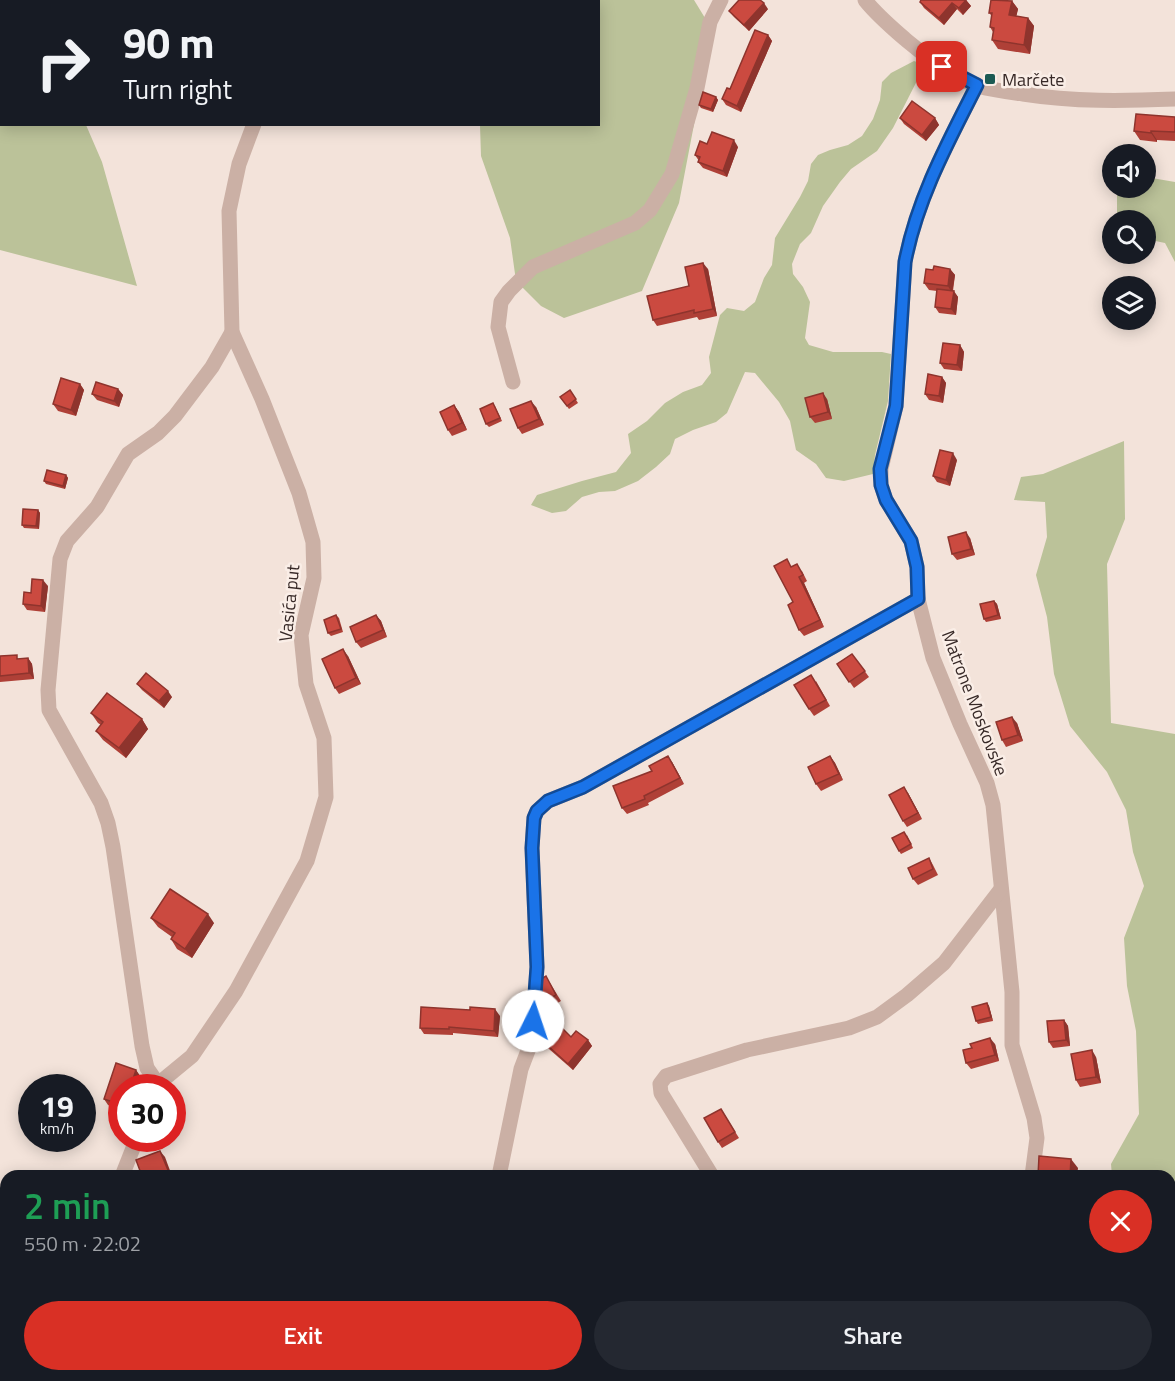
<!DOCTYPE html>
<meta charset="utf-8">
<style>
:root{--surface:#171b24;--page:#242831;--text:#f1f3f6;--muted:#9ea1a6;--accent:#d93025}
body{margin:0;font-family:"Titillium Web",sans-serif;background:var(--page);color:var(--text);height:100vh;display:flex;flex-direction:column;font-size:22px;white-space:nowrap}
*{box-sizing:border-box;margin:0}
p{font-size:20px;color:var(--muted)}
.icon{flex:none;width:33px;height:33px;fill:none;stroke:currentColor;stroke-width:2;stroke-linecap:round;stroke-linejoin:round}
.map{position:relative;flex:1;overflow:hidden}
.side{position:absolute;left:0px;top:1170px;width:1176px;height:212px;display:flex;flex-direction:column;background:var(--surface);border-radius:18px 18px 0 0;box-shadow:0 3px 15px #0003}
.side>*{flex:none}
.top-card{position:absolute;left:0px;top:0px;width:600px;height:126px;box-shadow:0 3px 15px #0003;background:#171b24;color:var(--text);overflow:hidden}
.tools{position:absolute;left:1102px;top:144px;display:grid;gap:12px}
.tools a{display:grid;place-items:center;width:54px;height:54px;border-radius:50%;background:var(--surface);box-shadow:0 3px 15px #0003;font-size:30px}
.speed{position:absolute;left:18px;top:1074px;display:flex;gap:12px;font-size:30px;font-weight:700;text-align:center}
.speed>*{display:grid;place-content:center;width:78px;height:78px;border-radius:50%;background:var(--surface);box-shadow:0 3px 15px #0003;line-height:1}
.speed small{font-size:15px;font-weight:400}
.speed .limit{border:9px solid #d22;background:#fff;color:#111}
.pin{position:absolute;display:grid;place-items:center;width:51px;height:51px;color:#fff;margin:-26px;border-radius:12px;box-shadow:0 3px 9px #0006}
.me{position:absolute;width:66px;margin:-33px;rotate:4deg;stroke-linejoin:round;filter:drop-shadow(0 0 4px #0008)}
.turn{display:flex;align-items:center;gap:21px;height:126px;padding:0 24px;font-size:27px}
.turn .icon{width:78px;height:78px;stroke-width:2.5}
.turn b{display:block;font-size:42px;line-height:51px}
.round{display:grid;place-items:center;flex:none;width:63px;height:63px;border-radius:32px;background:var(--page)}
.overview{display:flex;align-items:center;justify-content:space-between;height:102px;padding:0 24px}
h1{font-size:36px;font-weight:600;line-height:45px;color:#1e9e55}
.action{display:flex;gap:12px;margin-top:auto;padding:12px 24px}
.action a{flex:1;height:69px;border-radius:36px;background:var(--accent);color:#fff;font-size:24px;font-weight:600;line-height:69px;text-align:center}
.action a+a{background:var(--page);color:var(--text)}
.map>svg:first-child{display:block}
.green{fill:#bbc299}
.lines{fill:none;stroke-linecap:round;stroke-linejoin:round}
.minor{stroke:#cbb0a5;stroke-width:15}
.wall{fill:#af4037}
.shaded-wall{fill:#8e342d}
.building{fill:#cb4a40;stroke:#8e342d;stroke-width:1.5}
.route-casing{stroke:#114b97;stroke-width:15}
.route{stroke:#1a73e8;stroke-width:10}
.poi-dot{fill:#1b5a53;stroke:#faeee7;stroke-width:2}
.labels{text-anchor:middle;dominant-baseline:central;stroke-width:5;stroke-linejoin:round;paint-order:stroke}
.poi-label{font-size:18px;fill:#372927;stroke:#faeee7;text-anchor:start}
.street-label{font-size:18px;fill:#372927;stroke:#faeee7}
</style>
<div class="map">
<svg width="1175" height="1381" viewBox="0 0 1175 1381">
<rect width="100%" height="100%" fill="#f3e3da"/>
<g class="green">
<path d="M0,0H127L125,2H2V70H0Z"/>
<path d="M510,0H694L705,18L696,114L679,203L642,291L564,318L541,306L516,281L510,238L481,156L480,125L598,124V2L510,1Z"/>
<path d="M914,61L925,65L893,128L877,151L851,169L840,182L823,206L811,233L800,244L792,264L793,274L803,287L810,302L805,338L809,345L833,352H882L891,354L888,401L875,455L873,474L844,481L826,478L816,464L796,450L790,421L779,402L755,373L745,372L727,413L716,422L693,430L675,439L670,454L656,467L638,481L615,491L599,492L582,497L566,511L552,513L531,505L537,495L582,481L616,472L631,453L628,434L647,421L665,403L683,392L702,385L711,373L709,357L720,315L727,308L744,311L755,302L764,278L772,265L775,238L800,197L808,181L811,164L818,155L830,150L848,145L862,136L873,119L880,100L882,82L891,73Z"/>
<path d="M1,116L2,124L86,125L102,162L137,286L0,250V117Z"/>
<path d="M1146,177L1175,182V262L1165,243L1146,239V220H1118L1117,219V190L1119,188H1146Z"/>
<path d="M1124,441L1125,519L1107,564L1111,723L1175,734V1381H1063L1066,1376H1170V1176H1112L1111,1164L1139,1114L1136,1031L1127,986L1124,938L1144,886L1133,852L1126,810L1107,772L1070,726L1054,674L1047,617L1036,575L1047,537L1045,502L1014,500L1021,477L1043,474Z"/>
</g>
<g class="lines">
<g class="minor">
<path d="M268,0V2"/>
<path d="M865,0C876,14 891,27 905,39C927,57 950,77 978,86C992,90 1008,92 1023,94C1074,102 1124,101 1175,99"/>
<path d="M977,85C948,142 917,199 905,262L896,406L881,469V485L886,500L911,541L917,567L918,599L933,658L960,724L987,783L993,805L1012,992V1045L1034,1118L1037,1138L1032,1176"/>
<path d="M513,382L498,327L501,302L509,291L533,267L635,223L650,210L672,174L697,88L710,22L721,0"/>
<path d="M158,1084L147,1068L142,1046L113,847L108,823L101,803L49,710L48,690L60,559L67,541L97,507L128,454L158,433L175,416L212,367L232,332"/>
<path d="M157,1088L158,1084L192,1056L236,991L307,861L326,797L324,738L306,684L301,635L314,578L313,542L299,493L262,399L232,332L229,211L239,164L254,124"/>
<path d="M122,1176L137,1138"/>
<path d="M499,1176L521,1069L532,1040L537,967L532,848L534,818L537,811L548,801L583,787L918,599"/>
<path d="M712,1176L661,1093L660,1084L666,1076L747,1050L849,1028L877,1017L907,995L944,963L1001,889"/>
<path d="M1083,1376L1086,1381"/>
<path d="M67,1381L68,1376"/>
<path d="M454,1381L455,1376"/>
</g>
</g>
<g class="wall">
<path d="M966,0L971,6L963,15L957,9L944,25L924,8L920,2Z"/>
<path d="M991,0L1012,1L1018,9L1016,16L1028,18L1034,26L1030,54L998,49L992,40L993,32L990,27L992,16L989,13Z"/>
<path d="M768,9L749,31L734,17L729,11Z"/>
<path d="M768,35L772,41L741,112L726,105L722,99Z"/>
<path d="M716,97L718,100L713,112L701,108L699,105Z"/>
<path d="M1175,117V141L1157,140V142L1140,140L1134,131Z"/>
<path d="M900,118H935L939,125L926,141L904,124Z"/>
<path d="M707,144L738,147L727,177L703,168L698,162L699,161L695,155Z"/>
<path d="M708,269L717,316L699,320L697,317L657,326L653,320Z"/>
<path d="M950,269L955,275L953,291L958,297L956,315L939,313L935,307L937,291L929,290L924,283L933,270Z"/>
<path d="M960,345L964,352L962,371L944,369L940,363Z"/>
<path d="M942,377L946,383L943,403L929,400L925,394Z"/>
<path d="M80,384L84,390L76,416L58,411L53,404Z"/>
<path d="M118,389L123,395L119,407L97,400L92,394Z"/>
<path d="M570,390L578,403L569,409L560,397Z"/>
<path d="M827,399L832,419L815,423L810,417Z"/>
<path d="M454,405L459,412L467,430L452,436L448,430Z"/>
<path d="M495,406L502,421L489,427L486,424Z"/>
<path d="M536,407L544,425L522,434L518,428Z"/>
<path d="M957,460L950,486L937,482L933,476Z"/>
<path d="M66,475L68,478L65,489L46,484L44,481Z"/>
<path d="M38,510L40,513L39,529L24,528L22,525Z"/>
<path d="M970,538L975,555L957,560L952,554Z"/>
<path d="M792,567L802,571L807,581L804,583L824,627L804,636L799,630L793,602Z"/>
<path d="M48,586L45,612L27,610L23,604L31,593Z"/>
<path d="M994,601L997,604L1001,619L986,622L984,619Z"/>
<path d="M336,615L339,618L343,632L331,636L328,633Z"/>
<path d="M376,615L381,621L387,637L361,648L356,642Z"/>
<path d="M852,654L869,677L854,688L837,664Z"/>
<path d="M0,656L19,659L28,658L32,664L34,679L0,682Z"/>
<path d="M348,656L361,684L339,694L335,688Z"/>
<path d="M816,681L830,706L814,716L809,709Z"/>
<path d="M137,684L172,697L164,708L142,690Z"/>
<path d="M91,713L142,719L148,729L126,758L103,740L96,731L101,725L98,723Z"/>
<path d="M1017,723L1023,741L1006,747L1002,740Z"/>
<path d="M830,756L835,763L843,780L821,791L816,784Z"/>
<path d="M672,762L684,784L648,803L649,805L627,814L622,808Z"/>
<path d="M908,793L922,819L907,827L903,821Z"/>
<path d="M907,835L913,848L901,854L899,851Z"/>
<path d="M929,858L933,865L938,875L918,885L913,879Z"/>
<path d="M151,918L214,923L192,958L177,949L171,939L172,937L158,927Z"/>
<path d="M550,983L561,1001L551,1007L546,1001Z"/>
<path d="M987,1003L989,1006L993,1021L978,1024L976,1021Z"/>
<path d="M500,1016L498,1037L453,1033V1035L424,1034L420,1028Z"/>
<path d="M1064,1020L1068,1026L1070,1046L1053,1048L1049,1042Z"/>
<path d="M537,1036L571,1037L588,1040L592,1046L573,1070L541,1042Z"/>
<path d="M995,1044L999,1061L971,1069L966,1063Z"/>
<path d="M1096,1057L1101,1083L1080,1087L1076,1080Z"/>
<path d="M136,1070L140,1076L136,1088H122V1110L108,1105L104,1099Z"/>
<path d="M721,1109L739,1138L722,1148L718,1142Z"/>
<path d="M556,1376H577L566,1381H559Z"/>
</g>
<g class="shaded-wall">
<path d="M966,0L971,6L963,15L959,8Z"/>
<path d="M1012,1L1018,9L1015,23L1009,15Z"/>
<path d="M764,3L768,9L749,31L744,25Z"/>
<path d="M952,3L957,9L944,25L939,18Z"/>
<path d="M1028,18L1034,26L1030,54L1024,45Z"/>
<path d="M768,35L772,41L741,112L737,106Z"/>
<path d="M716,97L718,100L713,112L711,109Z"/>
<path d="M935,118L939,125L926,141L922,135Z"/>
<path d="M1151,131L1157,140V142L1151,133Z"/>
<path d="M734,140L738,147L727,177L723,171Z"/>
<path d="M703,263L708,269L717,316L713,309Z"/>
<path d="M950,269L955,275L952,293L948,286Z"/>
<path d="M954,291L958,297L956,315L951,309Z"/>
<path d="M960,345L964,352L962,371L957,365Z"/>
<path d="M942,377L946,383L943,403L939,396Z"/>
<path d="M80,384L84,390L76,416L71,410Z"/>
<path d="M118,389L123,395L119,407L114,401Z"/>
<path d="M823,393L827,399L832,419L828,412Z"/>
<path d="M531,401L536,407L544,425L539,419Z"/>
<path d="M454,405L459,412L467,430L462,423Z"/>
<path d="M953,453L957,460L950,486L946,480Z"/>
<path d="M66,475L68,478L65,489L63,486Z"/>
<path d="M38,510L40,513L39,529L36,526Z"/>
<path d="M966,532L970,538L975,555L971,549Z"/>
<path d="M799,577L804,583L824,627L820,620Z"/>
<path d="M43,580L48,586L45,612L41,606Z"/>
<path d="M994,601L997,604L1001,619L998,615Z"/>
<path d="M376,615L381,621L387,637L383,630Z"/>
<path d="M343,649L348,656L361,684L356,678Z"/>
<path d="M28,658L32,664L34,679L29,673Z"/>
<path d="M168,691L172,697L164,708L159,701Z"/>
<path d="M1012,717L1017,723L1023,741L1018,735Z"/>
<path d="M142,719L148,729L126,758L119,748Z"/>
<path d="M668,756L672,762L684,784L680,778Z"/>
<path d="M830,756L835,763L843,780L839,774Z"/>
<path d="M904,787L908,793L922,819L918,813Z"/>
<path d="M208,914L214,923L192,958L185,949Z"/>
<path d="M987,1003L989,1006L993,1021L991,1017Z"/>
<path d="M495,1009L500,1016L498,1037L494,1031Z"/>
<path d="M1064,1020L1068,1026L1070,1046L1066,1040Z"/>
<path d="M990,1038L995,1044L999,1061L995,1055Z"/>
<path d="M588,1040L592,1046L573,1070L568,1064Z"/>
<path d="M1092,1050L1096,1057L1101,1083L1096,1077Z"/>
<path d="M136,1070L140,1076L136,1088H130Z"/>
<path d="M160,1151L165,1157L172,1176L170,1175Z"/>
<path d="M1071,1159L1078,1168L1077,1176H1070Z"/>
</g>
<g class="building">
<path d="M739,0H760L764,3L744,25L729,11Z"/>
<path d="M921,0H966L959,8L952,3L939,18L920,2Z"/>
<path d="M991,0L1012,1L1009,15L1028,18L1024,45L992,40L994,28L990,27L992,13H989Z"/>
<path d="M755,30L768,35L737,106L722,99L727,88L730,89Z"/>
<path d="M703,92L716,97L711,109L699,105Z"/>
<path d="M912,101L935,118L922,135L900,118Z"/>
<path d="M1136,114L1175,117V132L1151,131V133L1134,131Z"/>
<path d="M712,132L734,140L723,171L698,162L700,157L695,155L700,141L707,144Z"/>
<path d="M703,263L713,309L694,313V310L653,320L647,296L689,286L685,267Z"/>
<path d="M934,266L950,269L948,286L924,283L926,269L933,270Z"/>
<path d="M937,289L954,291L951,309L935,307Z"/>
<path d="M943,343L960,345L957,365L940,363Z"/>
<path d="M928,374L942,377L939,396L925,394Z"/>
<path d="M61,378L80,384L71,410L53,404Z"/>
<path d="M96,382L118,389L114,401L92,394Z"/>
<path d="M570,390L576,399L567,406L560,397Z"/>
<path d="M823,393L828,412L810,417L805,398Z"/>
<path d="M531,401L539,419L518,428L510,409Z"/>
<path d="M493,403L500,418L486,424L480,409Z"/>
<path d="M454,405L462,423L448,430L440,412Z"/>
<path d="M940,450L953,453L946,480L933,476Z"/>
<path d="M47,470L66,475L63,486L44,481Z"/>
<path d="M23,509L38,510L36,526L22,525Z"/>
<path d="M966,532L971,549L952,554L948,537Z"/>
<path d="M787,559L791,567L797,564L803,575L799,577L820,620L799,630L788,605L793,602L774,566Z"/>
<path d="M32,579L43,580L41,606L23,604L24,592L31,593Z"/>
<path d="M994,601L998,615L984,619L980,604Z"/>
<path d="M336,615L341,629L328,633L324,620Z"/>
<path d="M376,615L383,630L356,642L350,627Z"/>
<path d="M343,649L356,678L335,688L322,659Z"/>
<path d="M852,654L865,671L849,682L837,664Z"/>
<path d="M17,655V659L28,658L29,673L0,676V656Z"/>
<path d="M146,673L168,691L159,701L137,684Z"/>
<path d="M811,675L826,700L809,709L794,685Z"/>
<path d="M107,693L142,719L119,748L96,731L103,722L91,713Z"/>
<path d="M1012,717L1018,735L1002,740L996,722Z"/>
<path d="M668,756L680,778L644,796L645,799L622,808L613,786L652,771L649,766Z"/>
<path d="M830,756L839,774L816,784L808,767Z"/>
<path d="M904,787L918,813L903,821L889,795Z"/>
<path d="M904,832L911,844L899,851L892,838Z"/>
<path d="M929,858L933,869L913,879L908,868Z"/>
<path d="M170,889L208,914L185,949L171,939L175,933L151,918Z"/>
<path d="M546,976L556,995L546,1001L540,990L541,979Z"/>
<path d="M987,1003L991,1017L976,1021L972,1007Z"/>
<path d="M421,1007L470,1010V1007L495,1009L494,1031L449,1027V1029L420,1028Z"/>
<path d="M551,1017L571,1037L576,1031L588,1040L568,1064L537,1036L538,1031Z"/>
<path d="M1064,1020L1066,1040L1049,1042L1047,1021Z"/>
<path d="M990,1038L995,1055L966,1063L963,1050L972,1048L970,1044Z"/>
<path d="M1092,1050L1096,1077L1076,1080L1071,1054Z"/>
<path d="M116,1063L136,1070L130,1088H122V1105L104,1099Z"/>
<path d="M721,1109L735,1132L718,1142L704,1118Z"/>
<path d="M160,1151L170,1175L166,1176H142L136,1160Z"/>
<path d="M1039,1156L1071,1159L1070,1176H1038Z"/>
<path d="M590,1376H603L606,1381H593Z"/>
</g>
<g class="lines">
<defs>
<path id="route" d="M533,1021L537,967L532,848L534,818L537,811L548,801L583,787L918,599L917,567L911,541L886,500L881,485L880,469L896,406L905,262C917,199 948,142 977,85L942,67"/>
</defs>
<use href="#route" class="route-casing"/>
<use href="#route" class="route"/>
</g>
<rect class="poi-dot" x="984" y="73" width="12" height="12" rx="3"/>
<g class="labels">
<g class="poi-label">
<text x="1002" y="79">Marčete</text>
</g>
<g class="street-label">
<text transform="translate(289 603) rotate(-84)">Vasića put</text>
<text transform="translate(975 703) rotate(69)">Matrone Moskovske</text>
</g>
</g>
</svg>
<div class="tools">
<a><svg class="icon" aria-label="sound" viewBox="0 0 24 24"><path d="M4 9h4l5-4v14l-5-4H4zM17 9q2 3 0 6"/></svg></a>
<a><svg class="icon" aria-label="search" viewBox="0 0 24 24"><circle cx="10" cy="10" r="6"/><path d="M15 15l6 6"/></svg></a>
<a><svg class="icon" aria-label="layers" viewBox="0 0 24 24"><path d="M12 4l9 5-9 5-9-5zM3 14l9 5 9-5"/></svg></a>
</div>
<div class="speed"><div>19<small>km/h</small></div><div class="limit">30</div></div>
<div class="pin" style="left:942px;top:67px;background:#d93025"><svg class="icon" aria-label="arrive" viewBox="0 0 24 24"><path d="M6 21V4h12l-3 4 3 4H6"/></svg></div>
<svg class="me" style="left:533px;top:1021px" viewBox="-20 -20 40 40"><circle r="19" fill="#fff"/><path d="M0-13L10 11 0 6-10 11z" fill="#1a73e8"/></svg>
<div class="top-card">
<div class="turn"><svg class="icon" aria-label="right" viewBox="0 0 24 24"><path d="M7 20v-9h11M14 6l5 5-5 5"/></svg><div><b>90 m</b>Turn right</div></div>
</div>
<section class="side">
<div class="overview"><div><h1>2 min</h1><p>550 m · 22:02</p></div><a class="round" style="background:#d93025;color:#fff"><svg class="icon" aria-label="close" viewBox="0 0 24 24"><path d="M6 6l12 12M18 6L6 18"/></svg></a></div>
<div class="action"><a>Exit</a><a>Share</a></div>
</section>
</div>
